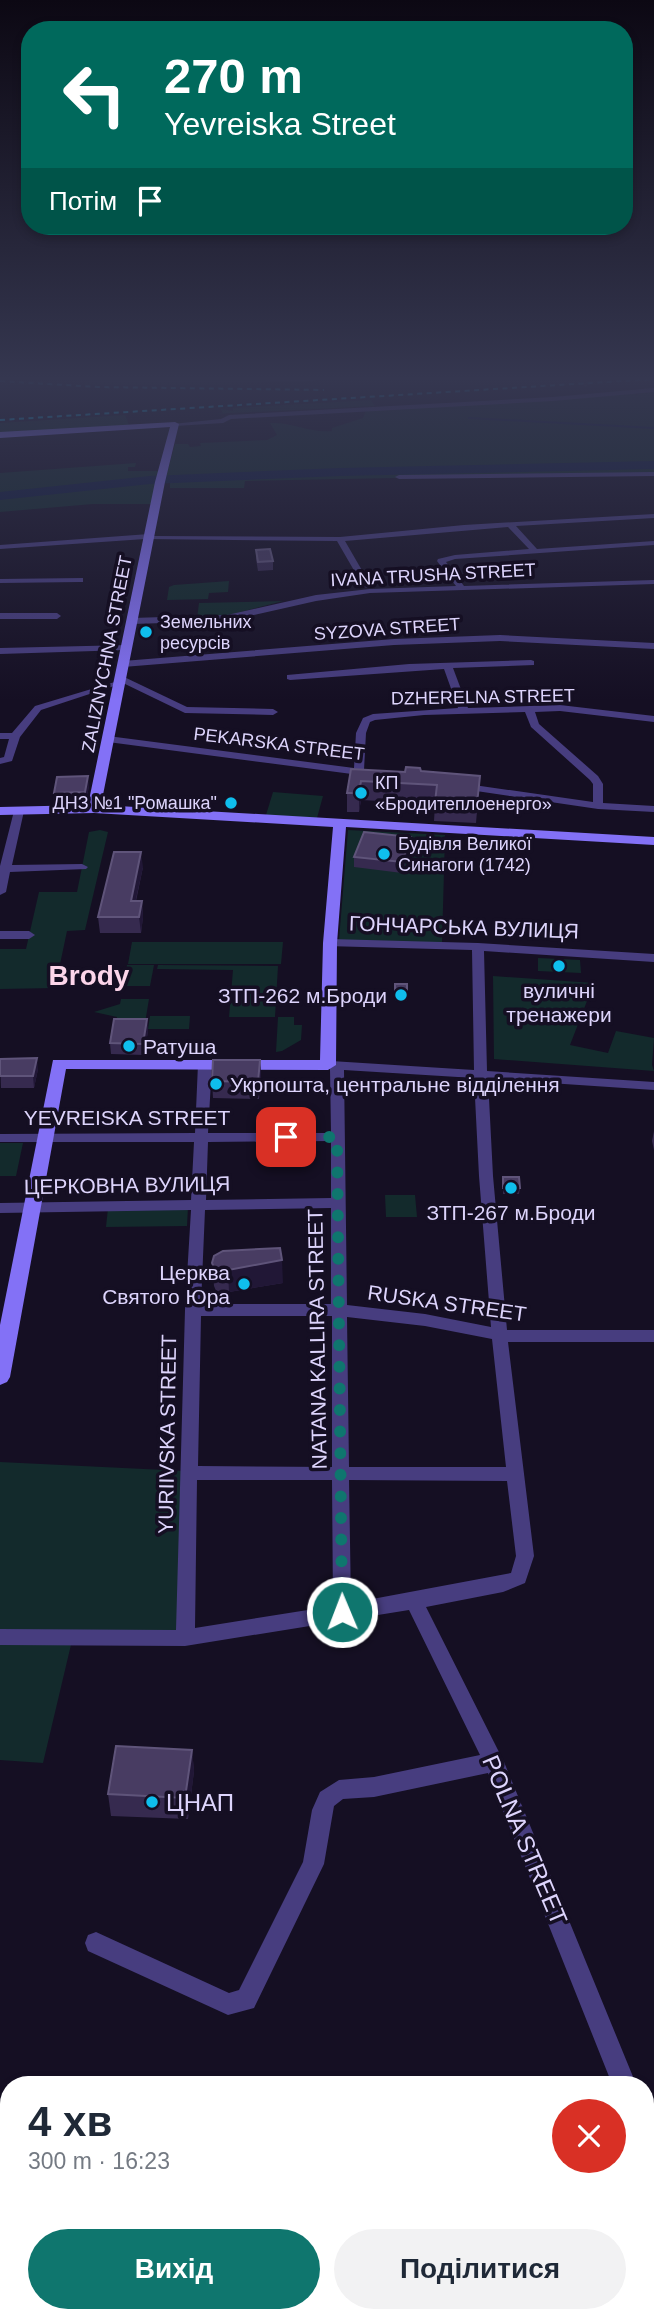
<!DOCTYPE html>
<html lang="uk">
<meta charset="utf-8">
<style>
:root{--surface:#fff;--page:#f2f2f3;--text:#1f2937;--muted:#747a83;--accent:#0f766e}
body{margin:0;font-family:Arial,sans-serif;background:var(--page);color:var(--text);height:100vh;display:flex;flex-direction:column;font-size:26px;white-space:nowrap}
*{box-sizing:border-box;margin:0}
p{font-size:23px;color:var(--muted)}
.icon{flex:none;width:38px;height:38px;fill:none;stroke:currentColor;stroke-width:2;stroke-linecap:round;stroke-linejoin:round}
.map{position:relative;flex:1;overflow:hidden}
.side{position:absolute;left:0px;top:2076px;width:654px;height:247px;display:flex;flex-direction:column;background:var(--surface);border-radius:28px 28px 0 0;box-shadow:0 4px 10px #0003}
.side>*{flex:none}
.hud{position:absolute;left:21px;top:21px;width:612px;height:214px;border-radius:28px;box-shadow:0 4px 10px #0003;background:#00695c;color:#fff;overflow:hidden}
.pin{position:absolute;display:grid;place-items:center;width:60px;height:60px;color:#fff;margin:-30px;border-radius:14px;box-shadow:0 4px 10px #0006}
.me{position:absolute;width:77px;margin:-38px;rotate:359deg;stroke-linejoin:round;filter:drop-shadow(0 0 5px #0008)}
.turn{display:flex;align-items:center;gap:24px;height:147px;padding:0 28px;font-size:32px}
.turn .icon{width:91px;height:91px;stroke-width:2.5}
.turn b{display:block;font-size:49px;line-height:60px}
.then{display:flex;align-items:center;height:66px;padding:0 28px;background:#0003;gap:14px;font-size:26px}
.round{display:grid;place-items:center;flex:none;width:74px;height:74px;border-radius:37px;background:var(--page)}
.head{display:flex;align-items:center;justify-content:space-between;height:119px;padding:0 28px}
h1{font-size:42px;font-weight:800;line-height:52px}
.cta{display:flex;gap:14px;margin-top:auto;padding:14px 28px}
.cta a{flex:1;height:80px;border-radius:42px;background:var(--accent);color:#fff;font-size:28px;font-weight:800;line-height:80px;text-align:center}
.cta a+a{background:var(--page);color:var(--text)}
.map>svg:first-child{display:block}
.green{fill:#132a2c}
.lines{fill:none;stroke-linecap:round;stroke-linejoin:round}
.stream{stroke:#0d193e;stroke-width:2}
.river{fill:#0d193e;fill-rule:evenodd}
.street-tunnel{stroke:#332d44;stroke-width:7;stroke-dasharray:7 3.5;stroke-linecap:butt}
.street{fill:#473d7f;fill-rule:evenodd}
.secondary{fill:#8371f6;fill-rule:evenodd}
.rail{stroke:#0fbeed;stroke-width:2;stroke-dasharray:5 4.5;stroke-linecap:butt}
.wall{fill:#362a4f}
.shaded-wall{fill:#211736}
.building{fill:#483c62;stroke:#5f547a;stroke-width:2}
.route{stroke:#0f766e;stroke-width:12;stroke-dasharray:0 21.6}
.poi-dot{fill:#0fbeed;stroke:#150f23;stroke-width:2.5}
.labels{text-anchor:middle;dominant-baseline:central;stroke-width:7;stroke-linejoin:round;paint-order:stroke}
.far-street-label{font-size:18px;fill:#ddd4fc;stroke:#150f23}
.far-poi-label{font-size:18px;fill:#ddd4fc;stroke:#150f23;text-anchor:start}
.street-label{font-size:21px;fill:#ddd4fc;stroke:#150f23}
.poi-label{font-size:21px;fill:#ddd4fc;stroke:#150f23}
.near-poi-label{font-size:24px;fill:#ddd4fc;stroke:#150f23;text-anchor:start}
.near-street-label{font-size:24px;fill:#ddd4fc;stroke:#150f23}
.district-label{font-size:28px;font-weight:bold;fill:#fcd5ea;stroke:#150f23}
</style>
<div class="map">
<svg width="654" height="2322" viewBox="0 0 654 2322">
<rect width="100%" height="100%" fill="#150f23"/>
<g class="green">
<path d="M96,376H199L292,382L192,385L83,384Z"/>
<path d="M654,391V473L245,481L244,488H170V482L165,481L175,444H188L190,447L201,446L200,443L267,440L277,435L270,423C294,422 309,433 332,431V428L363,418L366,410L635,393V395Z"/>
<path d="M371,400L375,406L212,414H223L221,409L233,411V408Z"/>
<path d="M125,415L129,425L0,433V423Z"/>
<path d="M136,463L135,467H128V471H159L152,504H93L0,512V473Z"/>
<path d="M229,581L228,592L209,593L208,599L167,600L169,587L174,585Z"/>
<path d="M283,601L225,616L197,618L199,603Z"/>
<path d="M273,792L323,796L317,818L266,815Z"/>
<path d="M100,830L108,832L85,930L67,931L55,988L0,989V949H26L39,892H77L89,832Z"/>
<path d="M348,830L445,835L442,943L339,940Z"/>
<path d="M132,942H283L281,964H128Z"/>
<path d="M538,958L580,960L581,973L538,971Z"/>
<path d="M127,965H154L150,986H123Z"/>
<path d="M158,965L278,966L275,1017H229L233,970L157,969Z"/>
<path d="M493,976L594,983L570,1045L608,1053L616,1031L654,1038L652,1065L654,1071L494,1059Z"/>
<path d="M121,999H149L144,1029H116L117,1017L94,1012L120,1004Z"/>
<path d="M150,1016H190L189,1029H148Z"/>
<path d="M278,1017H294V1025H302L301,1040L282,1051L276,1052Z"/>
<path d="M0,1143H23L16,1176H0Z"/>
<path d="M385,1195H415L417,1217H386Z"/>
<path d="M188,1207L187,1226L106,1227L108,1208Z"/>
<path d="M0,1462L185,1471L179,1632H74L43,1763L0,1760Z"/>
</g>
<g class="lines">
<g class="stream">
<path d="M469,418L654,428"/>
<path d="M646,466L654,468"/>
</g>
<path class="river" d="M654,461V469L340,476L150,484L0,500V492L150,476L340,468Z"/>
<path class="street-tunnel" d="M583,380L589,386"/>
<g class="street">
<path d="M205,376L292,378L380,376L292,382Z"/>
<path d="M571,376H580L586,380L581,381Z"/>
<path d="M654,388V392L553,401L231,419L223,423L175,426L172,424L221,419L229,415L553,397Z"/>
<path d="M654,472V476L399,479L395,477L399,475Z"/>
<path d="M654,514V518L516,526L537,549L654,541V545L455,559L446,562L464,586L654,580V584L370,593L316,601L227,621L132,624L128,621L132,618L227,615L316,595L370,589L456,586L437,561L438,559L455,555L529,549L508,527L345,541L371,586L367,588L363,586L337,541L145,539L0,549V545L149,534L153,536L340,537L464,525Z"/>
<path d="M83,578V582H80L0,583V579Z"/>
<path d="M0,613H57L61,616L57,619H0Z"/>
<path d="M500,635L654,643V649L500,641L394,645L123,667L118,664L123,661L394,639Z"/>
<path d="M129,645V649L126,650L0,654V648Z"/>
<path d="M531,660L534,661V665L453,668L468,708L560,705L654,716V722L560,711L535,712L539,724L598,776L603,784V803L654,806V812L598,809L456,788L455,786L460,783L593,802V784L590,780L531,727L525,712L424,715L375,720L370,722L366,733L364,770L372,773L367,776L108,742L103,739L108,736L354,768L356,733L363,718L373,714L458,708L444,669L290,680L287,679V675L409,664Z"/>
<path d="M120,675L187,707L273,709L278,712L273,715L185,713L123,683L41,710L20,737L12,761L0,764V758L4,757L9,739H0V733H12L35,706L118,681L115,678Z"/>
<path d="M19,808L24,811L12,865L82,864L88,867L86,869L10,872L6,892L0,895V866L14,811Z"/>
<path d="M0,931H29L35,935L29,939H0Z"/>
<path d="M330,939L478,943L654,954V962L484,951L487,1071L654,1082V1090L488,1079L493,1176L507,1330H654V1342H508L534,1556L525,1583L503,1592L426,1607L504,1762L636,2084H612L488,1773L374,1797L343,1799L334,1806L324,1864L254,2008L228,2015L88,1951L85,1943L88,1935L96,1932L229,1993L239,1990L303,1862L312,1810L320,1792L339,1780L374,1777L480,1755L409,1610L185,1646L0,1645V1629L176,1630L185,1310L191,1210L0,1213V1203L191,1200L194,1142H0V1134L195,1133L198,1064L205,1060L212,1064L208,1133H331L330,1069L324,1065L331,1061L474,1070L472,950L326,946L324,943ZM344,1070L474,1078L479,1176L491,1327L425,1314L347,1305ZM331,1141V1198L206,1200L208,1142ZM331,1208V1304H201L205,1210ZM201,1316H332V1467L198,1466ZM347,1317L425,1326L492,1339L506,1467H349ZM197,1480H332L333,1606L195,1628ZM349,1480L507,1481L516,1556L511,1573L351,1603Z"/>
<path d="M646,2157L654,2160V2214L646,2211Z"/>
<rect x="0" y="2195" width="9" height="24"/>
</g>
<path class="secondary" d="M175,422L179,424L165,482L101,805L654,837V845L346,827L337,943L336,1065L328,1070L66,1069L10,1377L7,1382L0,1385V1325L53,1060H320L323,943L333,827L94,813L0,815V807L88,805L155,482L170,427L0,438V432Z"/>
<g class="rail">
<path d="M0,381L98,387L324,390"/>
<path d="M0,420L654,379"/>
</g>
</g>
<g class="wall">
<path d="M256,550L273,561V570L258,571L256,559Z"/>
<path d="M351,769L405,772L421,771L480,776L476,823L434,821L435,804L361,800L359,812H347V793Z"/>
<path d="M89,786L86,802L55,803L54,793Z"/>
<path d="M411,837L410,848L402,873L354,867V857Z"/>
<path d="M143,867L136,901H142L143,917L141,933H100L98,917Z"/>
<rect x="395" y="984" width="12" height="17"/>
<path d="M147,1019L148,1031L144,1055L111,1054L110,1043Z"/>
<path d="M0,1059L38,1069L34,1088H1Z"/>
<path d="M260,1060L261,1077L259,1099L213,1098L212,1081Z"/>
<path d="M654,1131V1150L652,1141Z"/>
<path d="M503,1177L520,1188L519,1194H503Z"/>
<path d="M212,1263L283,1283L229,1292L230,1297L219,1298L214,1286Z"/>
<path d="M192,1750L194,1771L188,1819L111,1816L108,1794Z"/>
</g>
<g class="shaded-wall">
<path d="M88,776L89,786L86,802L85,792Z"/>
<path d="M361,781V800L359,812V793Z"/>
<path d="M411,837L410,848L402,873V862Z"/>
<path d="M141,852L143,867L132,917L131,901Z"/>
<path d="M142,901L143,917L141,933L139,917Z"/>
<path d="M147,1019L148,1031L144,1055L143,1044Z"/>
<path d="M37,1058L38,1069L34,1088L33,1076Z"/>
<path d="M260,1060L261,1077L259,1099L258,1082Z"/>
<path d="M282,1260L283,1283L229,1292L228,1270Z"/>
<path d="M192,1750L194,1771L188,1819L185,1798Z"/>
</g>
<g class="building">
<path d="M270,549L273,561L258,562L256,550Z"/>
<path d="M406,767L420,768L421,771L480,776L477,804L435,802L437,785L361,781L359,793H347L351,769L405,772Z"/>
<path d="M88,776L85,792L54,793L57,777Z"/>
<path d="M364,832L411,837L402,862L354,857Z"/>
<path d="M114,852H141L131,901H142L139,917H98Z"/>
<rect x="395" y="984" width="12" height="11"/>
<path d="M114,1019H147L143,1044L110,1043Z"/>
<path d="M37,1058L33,1076H0V1059Z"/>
<path d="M213,1060H260L258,1082L212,1081Z"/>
<path d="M503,1177H519L520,1188H503Z"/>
<path d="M280,1248L282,1260L228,1270V1274L217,1275L212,1263L214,1256L223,1251Z"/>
<path d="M116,1746L192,1750L185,1798L108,1794Z"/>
</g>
<linearGradient id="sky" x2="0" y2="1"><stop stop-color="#0c0813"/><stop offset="0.54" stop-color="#353750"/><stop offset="1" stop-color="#353750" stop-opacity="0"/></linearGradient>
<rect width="654" height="701" fill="url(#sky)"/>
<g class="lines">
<path class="route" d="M286,1137H337L342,1612"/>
</g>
<g class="poi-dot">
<circle cx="146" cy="632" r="7"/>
<circle cx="361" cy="793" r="7"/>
<circle cx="231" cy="803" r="7"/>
<circle cx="384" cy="854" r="7"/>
<circle cx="559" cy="966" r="7"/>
<circle cx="401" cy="995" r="7"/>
<circle cx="129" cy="1046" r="7"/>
<circle cx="216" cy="1084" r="7"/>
<circle cx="511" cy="1188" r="7"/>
<circle cx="244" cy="1284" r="7"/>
<circle cx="152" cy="1802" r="7"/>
</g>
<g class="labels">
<g class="far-street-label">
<text transform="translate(433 575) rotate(-3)">IVANA TRUSHA STREET</text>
<text transform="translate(387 629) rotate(-4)">SYZOVA STREET</text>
<text transform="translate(107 654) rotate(-79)">ZALIZNYCHNA STREET</text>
<text transform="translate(483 697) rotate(-1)">DZHERELNA STREET</text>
<text transform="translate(279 744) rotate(7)">PEKARSKA STREET</text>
</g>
<g class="far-poi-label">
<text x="160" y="622">Земельних<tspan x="160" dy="21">ресурсів</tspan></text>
<text x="375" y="783">КП<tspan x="375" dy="21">«Бродитеплоенерго»</tspan></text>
<text x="217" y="803" text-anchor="end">ДНЗ №1 "Ромашка"</text>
<text x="398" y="844">Будівля Великої<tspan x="398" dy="21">Синагоги (1742)</tspan></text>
</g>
<g class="street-label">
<text transform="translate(464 927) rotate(2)">ГОНЧАРСЬКА ВУЛИЦЯ</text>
<text x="127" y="1117">YEVREISKA STREET</text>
<text transform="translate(127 1185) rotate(-1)">ЦЕРКОВНА ВУЛИЦЯ</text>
<text transform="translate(447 1303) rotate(8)">RUSKA STREET</text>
<text transform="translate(317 1339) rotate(-91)">NATANA KALLIRA STREET</text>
<text transform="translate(167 1434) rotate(-89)">YURIIVSKA STREET</text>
</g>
<g class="poi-label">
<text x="559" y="990">вуличні<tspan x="559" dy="24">тренажери</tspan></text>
<text x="387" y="995" text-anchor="end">ЗТП-262 м.Броди</text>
<text x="143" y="1046" text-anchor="start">Ратуша</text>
<text x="230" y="1084" text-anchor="start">Укрпошта, центральне відділення</text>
<text x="511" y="1212">ЗТП-267 м.Броди</text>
<text x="230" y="1272" text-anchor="end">Церква<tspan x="230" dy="24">Святого Юра</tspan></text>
</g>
<g class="near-poi-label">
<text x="166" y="1802">ЦНАП</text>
</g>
<g class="near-street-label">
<text transform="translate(525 1840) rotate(67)">POLNA STREET</text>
</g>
<g class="district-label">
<text x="89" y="975">Brody</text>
</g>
</g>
</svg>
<div class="pin" style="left:286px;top:1137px;background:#d93025"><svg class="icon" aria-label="arrive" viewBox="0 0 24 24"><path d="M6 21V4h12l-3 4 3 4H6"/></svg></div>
<svg class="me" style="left:342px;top:1612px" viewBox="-20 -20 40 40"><circle r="17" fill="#0f766e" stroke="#fff" stroke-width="3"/><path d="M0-11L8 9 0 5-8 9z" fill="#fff"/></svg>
<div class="hud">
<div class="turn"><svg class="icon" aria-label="left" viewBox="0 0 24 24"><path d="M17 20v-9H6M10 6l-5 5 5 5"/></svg><div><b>270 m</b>Yevreiska Street</div></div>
<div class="then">Потім<svg class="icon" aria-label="arrive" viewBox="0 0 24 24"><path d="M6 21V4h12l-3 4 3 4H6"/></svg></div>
</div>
<section class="side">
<div class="head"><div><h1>4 хв</h1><p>300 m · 16:23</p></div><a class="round" style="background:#d93025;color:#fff"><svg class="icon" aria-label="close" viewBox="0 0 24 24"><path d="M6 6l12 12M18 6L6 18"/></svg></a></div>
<div class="cta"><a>Вихід</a><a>Поділитися</a></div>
</section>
</div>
